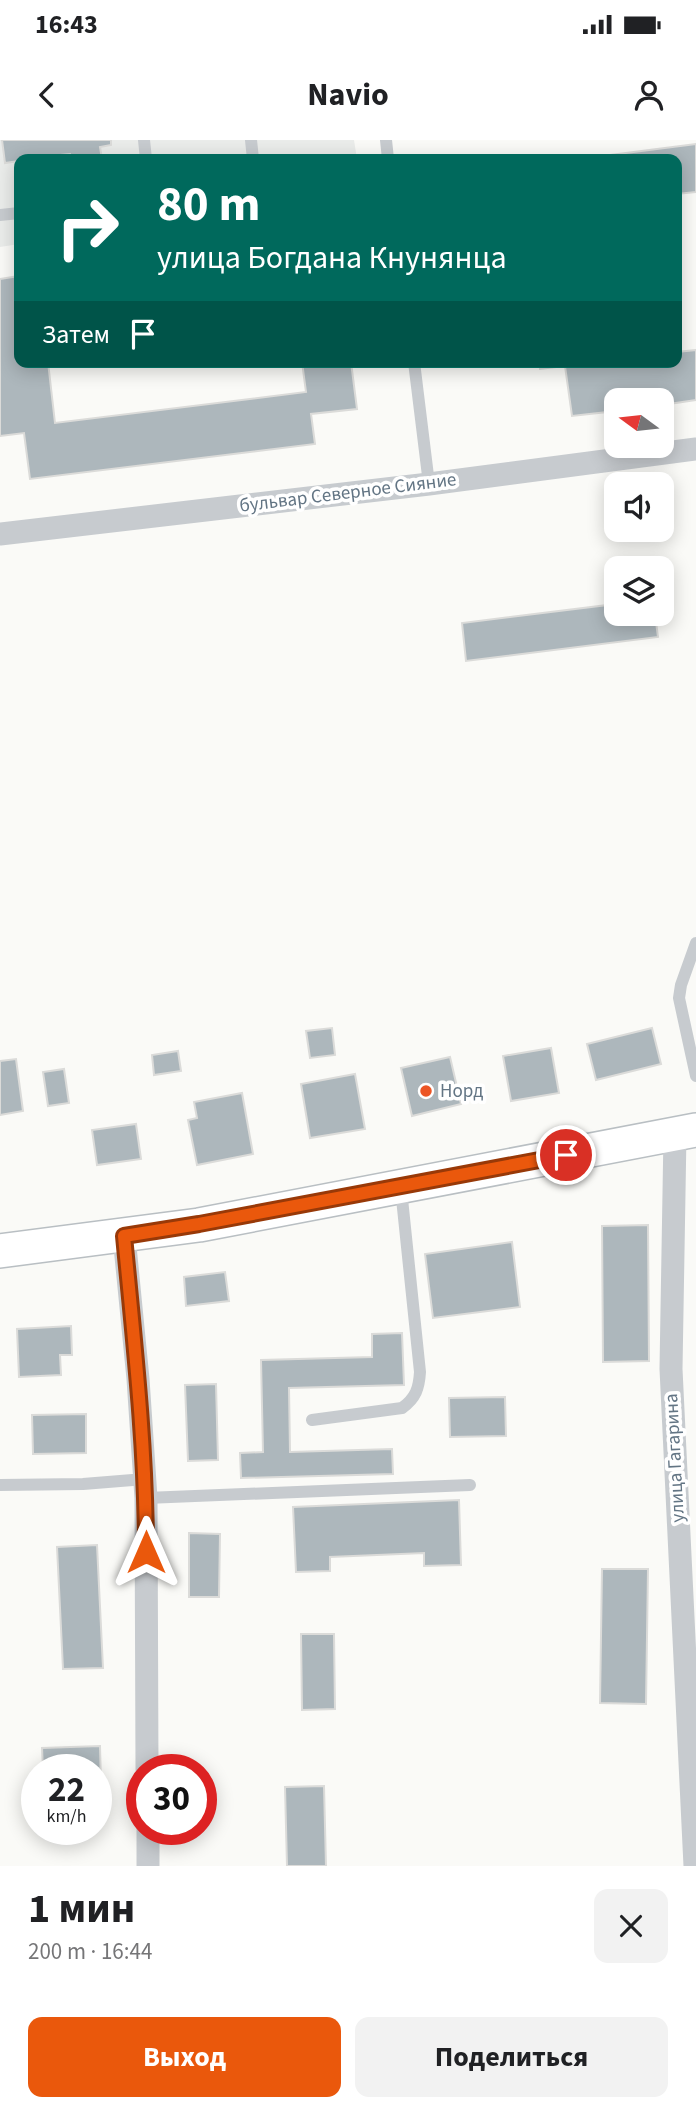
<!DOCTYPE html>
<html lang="ru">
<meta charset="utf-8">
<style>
:root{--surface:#fff;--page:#f2f2f2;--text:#202124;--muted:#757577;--accent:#ea580c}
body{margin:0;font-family:"Source Sans 3",sans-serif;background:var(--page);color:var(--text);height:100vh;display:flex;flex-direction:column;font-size:26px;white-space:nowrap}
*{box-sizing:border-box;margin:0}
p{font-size:23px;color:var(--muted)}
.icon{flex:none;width:38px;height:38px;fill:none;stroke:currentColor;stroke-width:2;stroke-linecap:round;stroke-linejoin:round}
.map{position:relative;height:1726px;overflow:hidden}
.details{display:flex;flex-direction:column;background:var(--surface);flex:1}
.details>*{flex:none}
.hud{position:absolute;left:14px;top:14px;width:668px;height:214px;border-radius:14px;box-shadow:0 4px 18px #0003;background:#00695c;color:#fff;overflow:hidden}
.needle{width:46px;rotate:285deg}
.tools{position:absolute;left:604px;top:248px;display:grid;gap:14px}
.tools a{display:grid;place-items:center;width:70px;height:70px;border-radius:14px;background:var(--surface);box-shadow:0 4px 18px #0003;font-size:35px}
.speed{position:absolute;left:21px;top:1614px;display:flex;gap:14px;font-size:35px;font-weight:700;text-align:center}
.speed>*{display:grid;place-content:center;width:91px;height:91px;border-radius:50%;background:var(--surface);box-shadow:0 4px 18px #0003;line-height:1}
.speed small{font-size:18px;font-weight:400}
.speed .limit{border:10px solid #d22;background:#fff;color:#111}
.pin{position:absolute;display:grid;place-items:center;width:60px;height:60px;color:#fff;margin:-30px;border:4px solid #fff;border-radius:50%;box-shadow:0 2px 7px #0007}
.me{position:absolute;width:77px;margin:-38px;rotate:0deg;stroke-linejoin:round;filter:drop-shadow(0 0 5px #0008)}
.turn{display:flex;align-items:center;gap:24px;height:147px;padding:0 28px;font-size:32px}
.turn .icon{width:91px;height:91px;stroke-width:2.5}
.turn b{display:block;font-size:49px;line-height:60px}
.then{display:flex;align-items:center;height:66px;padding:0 28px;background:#0003;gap:14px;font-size:26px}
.round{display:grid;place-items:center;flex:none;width:74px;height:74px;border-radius:14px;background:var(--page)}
.summary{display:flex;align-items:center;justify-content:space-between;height:119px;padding:0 28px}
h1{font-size:42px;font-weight:700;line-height:52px}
.primary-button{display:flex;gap:14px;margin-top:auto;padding:14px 28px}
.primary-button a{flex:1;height:80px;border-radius:14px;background:var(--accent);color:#fff;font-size:28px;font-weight:700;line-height:80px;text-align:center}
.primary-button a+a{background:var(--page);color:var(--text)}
.status{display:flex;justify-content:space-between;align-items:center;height:49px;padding:0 35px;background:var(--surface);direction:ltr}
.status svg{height:19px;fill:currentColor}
header{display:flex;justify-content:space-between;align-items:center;height:91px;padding:0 28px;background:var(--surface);font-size:32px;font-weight:700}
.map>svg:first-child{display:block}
.built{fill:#eaecea}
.building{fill:#adb7bc;stroke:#dbdbd9;stroke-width:2}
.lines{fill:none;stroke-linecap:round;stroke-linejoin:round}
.secondary-casing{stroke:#b9bfc3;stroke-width:36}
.lane{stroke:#c7cbcf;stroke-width:12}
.street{stroke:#c7cbcf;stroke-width:23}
.secondary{stroke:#fff;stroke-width:33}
.route-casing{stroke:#983908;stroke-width:18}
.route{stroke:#ea580c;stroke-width:12}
.poi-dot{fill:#ec5525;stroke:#fff;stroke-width:2.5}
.labels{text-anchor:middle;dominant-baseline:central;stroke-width:7;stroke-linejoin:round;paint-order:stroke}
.street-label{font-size:19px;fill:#637584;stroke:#fff}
.poi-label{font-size:19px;fill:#637584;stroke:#fff;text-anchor:start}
</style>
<div class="status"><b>16:43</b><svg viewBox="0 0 49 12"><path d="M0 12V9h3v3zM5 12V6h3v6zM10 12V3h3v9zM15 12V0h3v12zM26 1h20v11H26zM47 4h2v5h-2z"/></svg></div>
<header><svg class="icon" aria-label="back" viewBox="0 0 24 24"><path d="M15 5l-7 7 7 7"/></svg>Navio<svg class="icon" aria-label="person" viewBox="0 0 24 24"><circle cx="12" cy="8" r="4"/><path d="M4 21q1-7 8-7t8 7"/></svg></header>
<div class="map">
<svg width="696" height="1726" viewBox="0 0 696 1726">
<rect width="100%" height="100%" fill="#fafaf7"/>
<path class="built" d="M0,0H354L357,19H19V104L0,107Z"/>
<g class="building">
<path d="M2,0H111V5L100,7L102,19H71L70,14L19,19V21L5,23Z"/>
<path d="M696,4V52L677,54V19H579Z"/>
<path d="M19,136V222H48L55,283L306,252L302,222H351L357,269L311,274L315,304L30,339L24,293L0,296V139Z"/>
<path d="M696,210V260L662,265V261H616V271L572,276L565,226L540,229L539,222H587V224L603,222H677V212Z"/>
<path d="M616,464V474H655L658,497L466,521L462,483Z"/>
<path d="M332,888L335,915L310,918L306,891Z"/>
<path d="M652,888L661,924L596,940L587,904Z"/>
<path d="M551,908L559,953L511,961L503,916Z"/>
<path d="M178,911L181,931L154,935L152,915Z"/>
<path d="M450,917L461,964L412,976L401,928Z"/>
<path d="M16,919L23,971L0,975V921Z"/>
<path d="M64,929L69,963L48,966L43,932Z"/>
<path d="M355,934L365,989L310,998L301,944Z"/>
<path d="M242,953L253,1014L197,1025L188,980L197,978L194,962Z"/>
<path d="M136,984L141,1019L97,1025L92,990Z"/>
<path d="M648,1085L649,1221L603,1222L602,1086Z"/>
<path d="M512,1102L520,1167L433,1178L425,1114Z"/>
<path d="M225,1132L229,1161L186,1166L184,1137Z"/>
<path d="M71,1186L72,1215H60L61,1235L19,1237L17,1189Z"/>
<path d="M402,1193L404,1245L289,1248L290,1312L392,1309L393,1334L241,1338L240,1313L263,1312L261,1220L372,1217V1194Z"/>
<path d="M216,1244L218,1320L188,1321L185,1245Z"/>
<path d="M505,1257L506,1296L450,1297L449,1258Z"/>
<path d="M86,1274V1313L33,1314L32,1275Z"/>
<path d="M459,1360L461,1425L424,1426V1413L330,1417V1431L296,1432L293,1367Z"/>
<path d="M189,1393L220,1394L219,1457H189Z"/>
<path d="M97,1405L103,1528L63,1529L57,1407Z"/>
<path d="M602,1429H648L646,1564L600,1563Z"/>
<path d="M301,1494H334L335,1569L302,1570Z"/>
<path d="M100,1606L102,1680H96V1629H43L42,1608Z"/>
<path d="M324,1646L326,1726H287L285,1647Z"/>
</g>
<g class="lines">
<defs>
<path id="secondary" d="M0,1111L199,1085L696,990"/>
</defs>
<use href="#secondary" class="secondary-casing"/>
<g class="lane">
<path d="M144,0L146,19"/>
<path d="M251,0L253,19"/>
<path d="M386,0L388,19"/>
<path d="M0,75L19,73"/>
<path d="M414,222L429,344"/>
<path d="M696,803L681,845L679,858L696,936"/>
<path d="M312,1280L402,1268C416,1258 419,1248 420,1232L401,1049"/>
<path d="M0,1345L83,1344L145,1339"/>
<path d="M146,1358L470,1345"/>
</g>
<g class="street">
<path d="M0,394L429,344L696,309"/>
<path d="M675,994L671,1229L695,1726"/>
<path d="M124,1096L138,1239L146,1358L147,1629"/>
<path d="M148,1689V1726"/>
</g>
<use href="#secondary" class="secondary"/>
</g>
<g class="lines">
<defs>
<path id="route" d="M146,1412C146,1306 134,1201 124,1096L199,1084L566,1015"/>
</defs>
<use href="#route" class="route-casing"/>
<use href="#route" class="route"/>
</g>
<circle class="poi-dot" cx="426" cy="951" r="7"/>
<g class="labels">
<g class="street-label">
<text transform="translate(348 353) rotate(-7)">бульвар Северное Сияние</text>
<text transform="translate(675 1318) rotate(-93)">улица Гагарина</text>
</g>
<g class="poi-label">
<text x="440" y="951">Норд</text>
</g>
</g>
</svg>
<div class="tools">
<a><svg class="needle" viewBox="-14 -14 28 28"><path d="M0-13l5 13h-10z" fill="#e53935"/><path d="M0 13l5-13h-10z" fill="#757577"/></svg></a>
<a><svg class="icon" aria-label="sound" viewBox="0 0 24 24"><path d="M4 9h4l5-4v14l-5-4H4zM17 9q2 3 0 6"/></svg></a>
<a><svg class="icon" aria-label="layers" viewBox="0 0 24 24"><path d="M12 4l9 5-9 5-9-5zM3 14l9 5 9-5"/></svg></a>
</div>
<div class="speed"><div>22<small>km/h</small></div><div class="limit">30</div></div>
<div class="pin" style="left:566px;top:1015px;background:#d93025"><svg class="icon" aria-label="arrive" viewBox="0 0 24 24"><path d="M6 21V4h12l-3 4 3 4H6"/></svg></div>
<svg class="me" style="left:146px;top:1412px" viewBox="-20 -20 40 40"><path d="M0-17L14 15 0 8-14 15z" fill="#ea580c" stroke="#fff" stroke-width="4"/></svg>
<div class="hud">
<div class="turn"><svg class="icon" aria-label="right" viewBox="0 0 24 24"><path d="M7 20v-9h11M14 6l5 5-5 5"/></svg><div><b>80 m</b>улица Богдана Кнунянца</div></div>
<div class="then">Затем<svg class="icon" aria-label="arrive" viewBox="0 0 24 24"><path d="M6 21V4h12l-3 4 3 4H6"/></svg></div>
</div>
</div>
<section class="details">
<div class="summary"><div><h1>1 мин</h1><p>200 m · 16:44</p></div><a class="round"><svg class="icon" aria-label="close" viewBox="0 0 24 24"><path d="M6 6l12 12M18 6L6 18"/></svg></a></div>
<div class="primary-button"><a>Выход</a><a>Поделиться</a></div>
</section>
